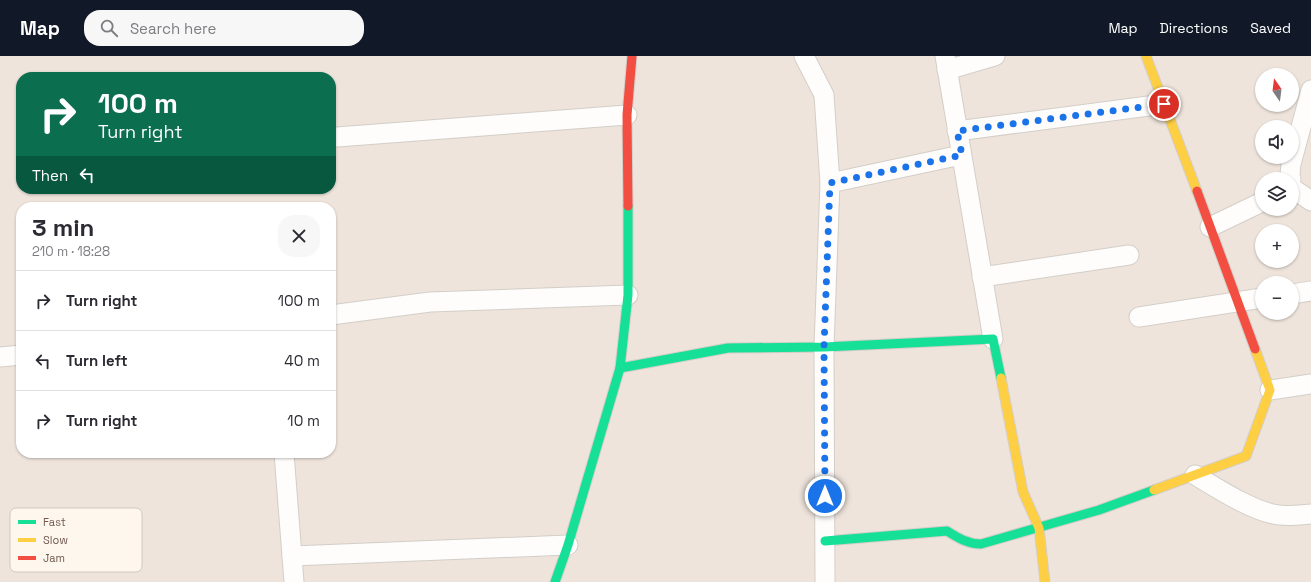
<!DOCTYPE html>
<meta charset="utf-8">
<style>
:root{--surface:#fff;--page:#f7f7f7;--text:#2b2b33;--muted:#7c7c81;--line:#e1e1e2;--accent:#111827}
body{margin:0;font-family:"Space Grotesk",sans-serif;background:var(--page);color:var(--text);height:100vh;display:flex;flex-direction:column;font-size:15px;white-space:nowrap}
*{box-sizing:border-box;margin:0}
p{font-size:13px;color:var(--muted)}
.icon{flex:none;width:22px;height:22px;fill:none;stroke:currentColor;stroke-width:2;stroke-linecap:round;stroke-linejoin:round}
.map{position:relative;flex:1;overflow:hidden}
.details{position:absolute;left:16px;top:146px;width:320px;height:256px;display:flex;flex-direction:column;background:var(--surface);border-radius:16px;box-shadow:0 1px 3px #0004}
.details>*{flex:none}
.guide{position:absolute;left:16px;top:16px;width:320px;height:122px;border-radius:16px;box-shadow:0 1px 3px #0004;background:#0b6e4f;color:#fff;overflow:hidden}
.needle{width:26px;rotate:346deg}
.controls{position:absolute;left:1255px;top:12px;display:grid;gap:8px}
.controls a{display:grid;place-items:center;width:44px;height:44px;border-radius:50%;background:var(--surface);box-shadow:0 1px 3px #0004;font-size:20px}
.pin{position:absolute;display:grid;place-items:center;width:34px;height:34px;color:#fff;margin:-17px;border:2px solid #fff;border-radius:50%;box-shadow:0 1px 4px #0007}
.me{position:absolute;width:44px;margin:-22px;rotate:0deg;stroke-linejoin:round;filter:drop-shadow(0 0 3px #0008)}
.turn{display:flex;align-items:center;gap:14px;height:84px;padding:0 16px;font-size:18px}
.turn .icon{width:52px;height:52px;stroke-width:2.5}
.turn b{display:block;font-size:28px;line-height:34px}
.then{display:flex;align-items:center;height:38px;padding:0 16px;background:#0003;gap:8px;font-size:15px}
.round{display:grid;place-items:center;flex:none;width:42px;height:42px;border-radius:16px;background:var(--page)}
.overview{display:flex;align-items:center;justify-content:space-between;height:68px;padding:0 16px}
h1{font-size:24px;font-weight:700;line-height:30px}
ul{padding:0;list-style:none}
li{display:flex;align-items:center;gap:12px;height:60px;padding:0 16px;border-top:1px solid var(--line)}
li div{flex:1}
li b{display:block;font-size:15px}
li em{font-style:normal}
header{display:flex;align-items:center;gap:24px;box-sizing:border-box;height:56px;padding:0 20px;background:var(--accent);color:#fff}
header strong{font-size:19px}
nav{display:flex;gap:22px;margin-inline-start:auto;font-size:14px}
.search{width:280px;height:36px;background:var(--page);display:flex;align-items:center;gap:10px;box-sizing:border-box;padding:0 14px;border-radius:16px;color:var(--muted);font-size:15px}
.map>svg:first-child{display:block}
.residential{fill:#eee4db;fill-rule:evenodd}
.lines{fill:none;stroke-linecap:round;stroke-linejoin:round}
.street-casing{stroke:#d3cec8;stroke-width:21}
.fast-casing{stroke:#d4cec8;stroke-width:11}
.slow-casing{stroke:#d4cec8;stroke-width:11}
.jam-casing{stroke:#d4cec8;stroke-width:11}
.street{stroke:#fefdfc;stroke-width:19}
.fast{stroke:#16e098;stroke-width:9}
.slow{stroke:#ffcf43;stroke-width:9}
.jam{stroke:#f24e42;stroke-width:9}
.route{stroke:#1a73e8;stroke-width:7;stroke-dasharray:0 12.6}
.key{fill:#fdf7ee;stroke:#d3c8bf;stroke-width:1}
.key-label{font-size:11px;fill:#715a50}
</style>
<header>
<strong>Map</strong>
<div class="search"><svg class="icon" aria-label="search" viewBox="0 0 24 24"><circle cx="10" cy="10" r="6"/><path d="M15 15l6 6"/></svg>Search here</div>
<nav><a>Map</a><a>Directions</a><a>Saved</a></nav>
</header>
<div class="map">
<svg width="1311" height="526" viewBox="0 0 1311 526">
<rect width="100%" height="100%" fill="#f6f2ed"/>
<path class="residential" d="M0,0H1311V526H0ZM1262,19H1292V49H1262ZM21,21H331V133H21ZM1262,71H1292V101H1262ZM1262,123H1292V153H1262ZM21,151H331V397H21ZM1262,175H1292V205H1262ZM1262,227H1292V257H1262Z"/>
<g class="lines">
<defs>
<g id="street">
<path d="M804,0L824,39L830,127L824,291L825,526"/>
<path d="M945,0L993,283"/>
<path d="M947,14L995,0"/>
<path d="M957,75L1164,48"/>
<path d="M337,81L627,59"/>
<path d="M1291,123L1290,119L1291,108L1311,34"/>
<path d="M830,127L961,99"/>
<path d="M1292,132L1311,145"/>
<path d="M1210,171L1262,146"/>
<path d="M982,221L1129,199"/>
<path d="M1292,238L1311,235"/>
<path d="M331,259L430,246L628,239"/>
<path d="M1139,261L1262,242"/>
<path d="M0,301L21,299"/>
<path d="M1270,334L1311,328"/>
<path d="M284,397L294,526"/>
<path d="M1195,419C1217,432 1249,453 1273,458C1286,461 1299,459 1311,458"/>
<path d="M292,500L568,489"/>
</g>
<g id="fast">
<path d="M620,312L728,292L824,291L993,283L1001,322"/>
<path d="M825,485L947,475C958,482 968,488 981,488L1099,454L1154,434"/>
<path d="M555,526L568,489L620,312L628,239V150"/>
</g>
<g id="slow">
<path d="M1146,0L1197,135"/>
<path d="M1001,322L1023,436L1039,472L1045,526"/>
<path d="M1154,434L1246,400L1270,334L1255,293"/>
</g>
<g id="jam">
<path d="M1197,135L1255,293"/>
<path d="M628,150L627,59L632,0"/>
</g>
</defs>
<use href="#street" class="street-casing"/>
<use href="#fast" class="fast-casing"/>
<use href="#slow" class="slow-casing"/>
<use href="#jam" class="jam-casing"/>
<use href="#street" class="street"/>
<use href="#fast" class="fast"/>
<use href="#slow" class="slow"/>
<use href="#jam" class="jam"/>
</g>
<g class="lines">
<path class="route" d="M825,440L824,291L830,127L962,99L957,75L1164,48"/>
</g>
<rect x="10" y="452" width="132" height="64" rx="6" class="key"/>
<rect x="18" y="464" width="18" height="4" fill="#16e098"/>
<rect x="18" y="482" width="18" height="4" fill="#ffcf43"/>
<rect x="18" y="500" width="18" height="4" fill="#f24e42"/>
<g class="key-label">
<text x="43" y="470">Fast</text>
<text x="43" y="488">Slow</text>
<text x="43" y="506">Jam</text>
</g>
</svg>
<div class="controls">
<a><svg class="needle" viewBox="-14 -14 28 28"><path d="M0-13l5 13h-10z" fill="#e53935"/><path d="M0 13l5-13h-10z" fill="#7c7c81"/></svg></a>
<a><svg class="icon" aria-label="sound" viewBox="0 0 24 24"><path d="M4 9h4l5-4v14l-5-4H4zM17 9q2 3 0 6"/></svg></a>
<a><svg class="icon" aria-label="layers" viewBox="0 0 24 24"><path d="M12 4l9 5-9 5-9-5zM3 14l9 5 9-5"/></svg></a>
<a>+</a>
<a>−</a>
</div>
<div class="pin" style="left:1164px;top:48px;background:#d93025"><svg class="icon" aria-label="arrive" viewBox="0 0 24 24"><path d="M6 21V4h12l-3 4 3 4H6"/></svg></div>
<svg class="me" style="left:825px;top:440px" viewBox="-20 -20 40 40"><circle r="17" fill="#1a73e8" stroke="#fff" stroke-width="3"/><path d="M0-11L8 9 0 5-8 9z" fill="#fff"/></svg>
<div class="guide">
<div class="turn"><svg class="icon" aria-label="right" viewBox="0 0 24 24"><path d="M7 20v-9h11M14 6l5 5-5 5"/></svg><div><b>100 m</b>Turn right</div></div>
<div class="then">Then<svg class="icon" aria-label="left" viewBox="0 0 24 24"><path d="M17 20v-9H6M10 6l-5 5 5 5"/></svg></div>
</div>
<section class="details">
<div class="overview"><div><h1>3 min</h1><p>210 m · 18:28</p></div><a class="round"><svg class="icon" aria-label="close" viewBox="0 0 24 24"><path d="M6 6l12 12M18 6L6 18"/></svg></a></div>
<ul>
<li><svg class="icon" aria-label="right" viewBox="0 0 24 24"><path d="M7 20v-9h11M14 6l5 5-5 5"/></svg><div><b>Turn right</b></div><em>100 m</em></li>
<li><svg class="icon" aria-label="left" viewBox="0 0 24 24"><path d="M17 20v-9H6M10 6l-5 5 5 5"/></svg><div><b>Turn left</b></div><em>40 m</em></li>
<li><svg class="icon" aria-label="right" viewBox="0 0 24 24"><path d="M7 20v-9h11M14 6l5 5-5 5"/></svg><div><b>Turn right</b></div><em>10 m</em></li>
</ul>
</section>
</div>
